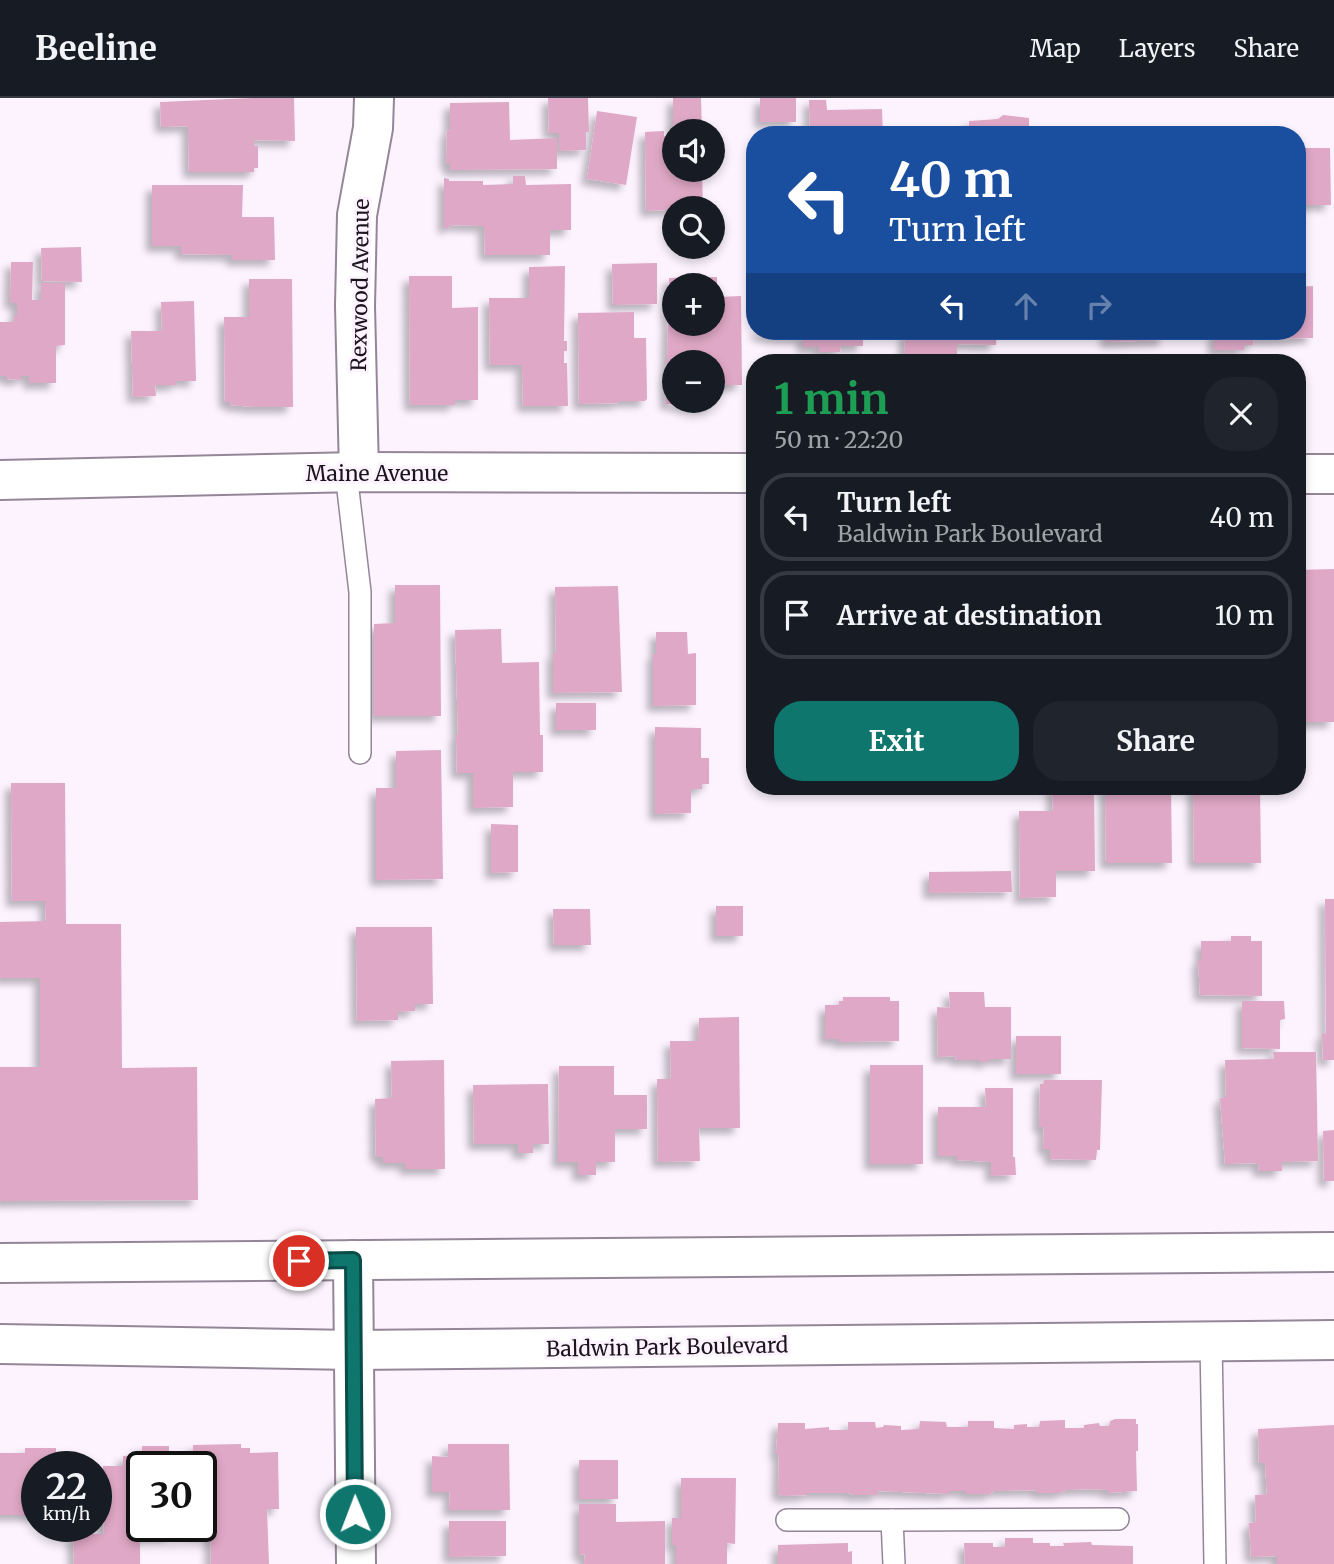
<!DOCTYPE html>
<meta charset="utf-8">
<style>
:root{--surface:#171b24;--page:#20242c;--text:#f1f3f6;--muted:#9ea1a6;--line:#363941;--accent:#0f766e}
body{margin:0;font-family:Merriweather,serif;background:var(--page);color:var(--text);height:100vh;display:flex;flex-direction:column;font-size:26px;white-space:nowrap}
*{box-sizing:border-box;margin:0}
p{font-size:23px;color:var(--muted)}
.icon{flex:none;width:38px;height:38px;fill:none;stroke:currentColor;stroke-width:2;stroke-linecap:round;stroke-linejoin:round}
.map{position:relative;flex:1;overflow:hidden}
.side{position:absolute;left:746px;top:256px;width:560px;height:441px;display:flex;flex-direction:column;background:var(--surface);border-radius:28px;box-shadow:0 4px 10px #0003}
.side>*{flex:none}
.top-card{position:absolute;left:746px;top:28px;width:560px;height:214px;border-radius:28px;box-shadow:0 4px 10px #0003;background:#1a4fa0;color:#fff;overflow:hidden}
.buttons{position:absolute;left:662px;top:21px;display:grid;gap:14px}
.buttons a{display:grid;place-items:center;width:63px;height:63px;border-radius:50%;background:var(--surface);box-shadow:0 4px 10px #0003;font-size:35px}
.speed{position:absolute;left:21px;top:1353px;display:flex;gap:14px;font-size:35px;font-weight:700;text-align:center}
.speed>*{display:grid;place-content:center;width:91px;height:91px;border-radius:50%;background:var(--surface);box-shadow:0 4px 10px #0003;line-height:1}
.speed small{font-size:18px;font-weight:400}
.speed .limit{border:4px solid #111;border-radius:10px;background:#fff;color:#111}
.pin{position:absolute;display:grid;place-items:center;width:60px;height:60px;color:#fff;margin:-30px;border:4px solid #fff;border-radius:50%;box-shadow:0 2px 7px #0007}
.me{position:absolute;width:77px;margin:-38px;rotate:359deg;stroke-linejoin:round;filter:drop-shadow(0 0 5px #0008)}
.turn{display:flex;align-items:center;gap:24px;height:147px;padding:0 28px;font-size:32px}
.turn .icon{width:91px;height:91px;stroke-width:2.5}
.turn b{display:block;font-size:49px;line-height:60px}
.lanes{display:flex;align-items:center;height:66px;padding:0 28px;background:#0003;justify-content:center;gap:35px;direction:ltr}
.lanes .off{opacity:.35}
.round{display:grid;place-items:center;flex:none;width:74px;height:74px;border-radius:28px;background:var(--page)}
.overview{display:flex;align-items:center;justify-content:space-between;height:119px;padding:0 28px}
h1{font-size:42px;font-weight:700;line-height:52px;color:#1e9e55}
.button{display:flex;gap:14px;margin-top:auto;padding:14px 28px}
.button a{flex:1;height:80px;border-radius:28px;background:var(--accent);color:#fff;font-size:28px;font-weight:700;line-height:80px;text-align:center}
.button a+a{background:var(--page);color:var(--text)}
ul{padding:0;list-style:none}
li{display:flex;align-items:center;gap:21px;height:88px;margin:0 14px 10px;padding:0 14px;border:4px solid var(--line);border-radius:28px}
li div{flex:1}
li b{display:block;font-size:26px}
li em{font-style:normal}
header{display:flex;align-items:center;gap:42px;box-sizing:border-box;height:98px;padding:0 35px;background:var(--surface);border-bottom:2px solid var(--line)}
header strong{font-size:33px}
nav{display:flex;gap:38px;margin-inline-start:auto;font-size:24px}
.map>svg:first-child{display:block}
.building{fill:#dfa8c6;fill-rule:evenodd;filter:url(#shadow)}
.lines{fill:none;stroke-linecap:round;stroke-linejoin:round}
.service-casing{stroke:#948698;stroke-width:24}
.minor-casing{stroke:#948698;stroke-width:42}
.tertiary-casing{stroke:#948698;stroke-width:42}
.secondary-casing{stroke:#948698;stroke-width:42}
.service{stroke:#fff;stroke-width:21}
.minor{stroke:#fff;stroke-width:38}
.tertiary{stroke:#fff;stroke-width:38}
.secondary{stroke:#fff;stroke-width:38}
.route-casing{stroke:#0a4d48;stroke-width:18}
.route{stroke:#0f766e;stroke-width:12}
.labels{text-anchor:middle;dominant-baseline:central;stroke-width:6;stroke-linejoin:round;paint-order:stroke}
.street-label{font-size:21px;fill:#1a151b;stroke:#fcf3ff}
</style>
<header>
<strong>Beeline</strong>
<nav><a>Map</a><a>Layers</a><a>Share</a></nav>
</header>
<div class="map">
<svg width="1334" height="1466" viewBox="0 0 1334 1466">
<defs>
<filter id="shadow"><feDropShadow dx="-6" dy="6" stdDeviation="3.5" flood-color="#0004"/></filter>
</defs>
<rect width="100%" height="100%" fill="#fcf3ff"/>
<g class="building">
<path d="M253,0H294L295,43L254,42V48H258V70H254V74H189L188,28L161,29L160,4Z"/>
<path d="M548,0H588L589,34H586V52L559,53V35H549Z"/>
<path d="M673,0H701L702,33H673Z"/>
<rect x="760" y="0" width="36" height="24"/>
<path d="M809,2H826L827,12L882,11L883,37H810Z"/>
<path d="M509,4L510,42L557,40V71L450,72V66H446L447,33L450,32V5Z"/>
<path d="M597,13L637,19L626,87L587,81Z"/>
<path d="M1003,17L1029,20V37H969V23L998,21Z"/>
<path d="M664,33V38H674V72H702L703,110L646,113L645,34Z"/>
<path d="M1297,50H1330L1331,107H1297Z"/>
<path d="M513,78H525L526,87L571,86V132H550V157H485L484,128L450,127L449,130H444V80L449,81V83H483V87L513,86Z"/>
<path d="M152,87H243L242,119H274L275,162H232V157L181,156V148H152Z"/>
<path d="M81,149L82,184L42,183L41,150Z"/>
<path d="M11,164H33L32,202H41V185H65V247L56,248V285H29V278H21V282L7,281V278H0V224H14V218H17V205H10Z"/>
<path d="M657,165V206L613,207L612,166Z"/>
<path d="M565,168L564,243H567V253H564V265H567L568,308H523L522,267H490L489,200H529V169Z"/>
<path d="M409,178H452V210L478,209V302H455V307H410Z"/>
<path d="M717,179V199L741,198L742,287H712V264H674V303H711V307L666,306L669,180ZM674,187H712V226H674Z"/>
<path d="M249,181H292L293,309H254L230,307L231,304H225L224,219H249Z"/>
<path d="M1313,188V240L1254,241L1253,247H1244V252H1214V233H1297V189Z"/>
<path d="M194,203L196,283H176V287H155L156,298L133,299L131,233H162L161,204Z"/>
<path d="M634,214V240H646L647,301L645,303H619V305L579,306L578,215Z"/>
<path d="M757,233H863V248H841L840,254H819V249H803V239L757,237Z"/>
<path d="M905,233H997L996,247L957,246V257L904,256Z"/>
<path d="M1106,233H1165V242L1106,244Z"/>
<path d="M1334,471V624H1299V593H1297V472Z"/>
<path d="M395,487H440L441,618H374V526L395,525Z"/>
<path d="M618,488L622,594L553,595V555H556L555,489Z"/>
<path d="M501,531L502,565L539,564L540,637H543V674H513V709L473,710V675H457L456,637H458L455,532Z"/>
<path d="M656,534H687L688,556L696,555V607L653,608V556H656Z"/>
<rect x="556" y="605" width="40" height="27"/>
<path d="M655,629L701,630V660H709V686H702V691H691V715L655,716Z"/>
<path d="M441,652L443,781L376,782V690H396V653Z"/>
<path d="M11,685H65L66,826H121L122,970L197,969L198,1102L0,1103V969H40V880H0V824L46,823L45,803H12Z"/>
<path d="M1052,688H1094L1095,773H1056V799L1020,800L1019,713H1053Z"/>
<path d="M1105,688H1171L1172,765H1106Z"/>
<path d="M1193,688H1260L1261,765H1194Z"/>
<path d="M491,726L518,727V774L491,775Z"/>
<path d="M1011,773L1012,794L929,795V774Z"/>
<path d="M1325,801H1334V962H1323L1322,936H1326Z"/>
<rect x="716" y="808" width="27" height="30"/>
<path d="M553,811H590L591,847H554Z"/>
<path d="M356,829H432L433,906H415V913L398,914V922L357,923Z"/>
<path d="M1231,838H1251V843H1262V898L1200,897L1198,862H1201V843H1231Z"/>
<path d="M949,894H984L985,909H1011V961H989V964H980V962H956L955,958L938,959L937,909L950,910Z"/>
<path d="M843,899H890V903H899V943L839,944V941H825V907H839V903H843Z"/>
<path d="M1242,903H1284L1285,921L1280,922V951L1242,950Z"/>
<path d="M739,919L740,1030H699L700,1063L658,1064L657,981H671L670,943H698L699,920Z"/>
<rect x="1016" y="938" width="45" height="38"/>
<path d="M1273,954H1316L1318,1063L1282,1064V1073H1259L1258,1065L1225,1066L1220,1000L1226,999L1225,962L1274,961Z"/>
<path d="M444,962L445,1071H405V1065H383V1059H376L375,1001L392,1000L391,963Z"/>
<rect x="870" y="967" width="53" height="99"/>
<path d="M559,968H614V997H647V1031H615V1064H596V1077H578V1064H558Z"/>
<path d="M1044,982H1102L1100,1052H1097L1096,1062L1050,1061V1051H1043L1044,1029H1039L1040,986H1043Z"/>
<path d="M548,986L549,1046H533V1055H518V1046H474L473,987Z"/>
<path d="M985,990H1013V1059H1015L1016,1077L991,1078V1064L957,1062V1058H938V1009H986Z"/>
<path d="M1334,1032V1083H1324L1323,1033Z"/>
<path d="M1115,1321H1136V1326H1138V1353H1136L1137,1393L1108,1395V1392L1090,1391L1066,1392L1060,1395H1037V1392L994,1393L990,1396H966V1393H949V1396L878,1393V1397H854L848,1395H807V1397L783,1398L778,1396L779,1356H776L778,1325H805V1331L829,1329V1332H848V1324H875L876,1330L883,1329L884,1327L901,1328V1332L919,1331L920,1323L946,1324L947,1329H968V1323H994V1330L1014,1331V1327L1027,1326V1329H1039L1040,1323L1065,1322V1330H1084V1327L1099,1325L1100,1328H1109L1110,1323Z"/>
<path d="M1334,1327V1466H1277V1458L1251,1459L1249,1425L1256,1424L1255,1397L1267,1396L1265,1365H1259L1258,1331Z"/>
<path d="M241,1346V1350H250V1355L278,1354L279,1411H267L269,1466H211L210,1435H194V1428H201V1368H193V1347Z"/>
<path d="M448,1346H509L510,1412H449L450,1394H432V1358L448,1359Z"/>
<path d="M142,1348H169V1368H142V1428H170L171,1437L140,1438V1466H74L73,1436H104L103,1368H123V1358L142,1357Z"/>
<path d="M25,1350H56V1368H37V1417H0V1355H25Z"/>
<rect x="579" y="1362" width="39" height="39"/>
<path d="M681,1380H736L735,1446L727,1445V1466H676V1447H672V1420H681Z"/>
<path d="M579,1406H616V1424L665,1423V1466H584L585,1456L579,1457Z"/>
<path d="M449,1423H506V1458L449,1459Z"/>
<path d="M1005,1440H1033V1445H1050V1448H1064L1063,1445L1091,1444L1092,1447L1133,1448V1466H965L964,1445H993V1449H1005Z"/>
<path d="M848,1445V1454L852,1453V1466H778V1447Z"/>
</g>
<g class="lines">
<defs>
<g id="service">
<path d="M346,375L360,494V655"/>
<path d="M1211,1244L1215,1466"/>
<path d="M787,1422H892L894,1466"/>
<path d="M892,1422L1118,1421"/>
</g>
<g id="minor">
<path d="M359,374L355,208L357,117L373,30L374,0"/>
<path d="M353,1162L356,1466"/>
</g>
<g id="tertiary">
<path d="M1297,376H1334"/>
<path d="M0,382L359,374L754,375"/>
</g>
<g id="secondary">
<path d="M0,1165L1334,1154"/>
<path d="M0,1246L353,1252L1334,1242"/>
</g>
</defs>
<use href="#service" class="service-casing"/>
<use href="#minor" class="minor-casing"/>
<use href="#tertiary" class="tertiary-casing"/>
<use href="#secondary" class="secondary-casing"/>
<use href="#service" class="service"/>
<use href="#minor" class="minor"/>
<use href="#tertiary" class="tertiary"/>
<use href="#secondary" class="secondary"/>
</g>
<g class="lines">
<defs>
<path id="route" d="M299,1163L353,1162L355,1416"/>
</defs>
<use href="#route" class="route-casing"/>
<use href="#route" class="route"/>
</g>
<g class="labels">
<g class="street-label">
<text transform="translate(360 187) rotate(-89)">Rexwood Avenue</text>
<text x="377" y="375">Maine Avenue</text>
<text transform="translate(667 1249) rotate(-1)">Baldwin Park Boulevard</text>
</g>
</g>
</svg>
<div class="buttons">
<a><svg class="icon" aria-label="sound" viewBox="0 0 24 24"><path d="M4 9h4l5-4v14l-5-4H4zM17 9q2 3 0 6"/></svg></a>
<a><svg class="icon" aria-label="search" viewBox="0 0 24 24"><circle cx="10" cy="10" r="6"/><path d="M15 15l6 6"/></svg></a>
<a>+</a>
<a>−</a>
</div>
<div class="speed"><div>22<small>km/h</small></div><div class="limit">30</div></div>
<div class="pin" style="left:299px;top:1163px;background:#d93025"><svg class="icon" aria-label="arrive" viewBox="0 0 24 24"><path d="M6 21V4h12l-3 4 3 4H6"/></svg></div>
<svg class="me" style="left:355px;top:1416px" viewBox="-20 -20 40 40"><circle r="17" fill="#0f766e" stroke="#fff" stroke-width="3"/><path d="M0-11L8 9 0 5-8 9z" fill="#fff"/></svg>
<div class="top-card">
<div class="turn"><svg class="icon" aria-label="left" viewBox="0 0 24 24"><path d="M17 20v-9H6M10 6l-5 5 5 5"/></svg><div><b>40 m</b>Turn left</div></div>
<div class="lanes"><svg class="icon" aria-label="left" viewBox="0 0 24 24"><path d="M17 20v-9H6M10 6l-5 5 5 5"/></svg><svg class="icon off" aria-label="ahead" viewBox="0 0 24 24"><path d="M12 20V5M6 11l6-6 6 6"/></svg><svg class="icon off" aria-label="right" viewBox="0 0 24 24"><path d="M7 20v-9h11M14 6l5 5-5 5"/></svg></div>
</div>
<section class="side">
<div class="overview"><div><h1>1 min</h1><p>50 m · 22:20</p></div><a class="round"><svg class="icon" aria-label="close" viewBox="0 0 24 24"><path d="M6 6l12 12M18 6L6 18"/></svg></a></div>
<ul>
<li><svg class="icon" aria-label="left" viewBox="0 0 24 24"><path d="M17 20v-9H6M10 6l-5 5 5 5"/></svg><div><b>Turn left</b><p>Baldwin Park Boulevard</p></div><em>40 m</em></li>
<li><svg class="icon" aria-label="arrive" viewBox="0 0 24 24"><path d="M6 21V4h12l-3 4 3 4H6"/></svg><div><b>Arrive at destination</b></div><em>10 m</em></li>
</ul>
<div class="button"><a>Exit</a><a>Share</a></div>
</section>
</div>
